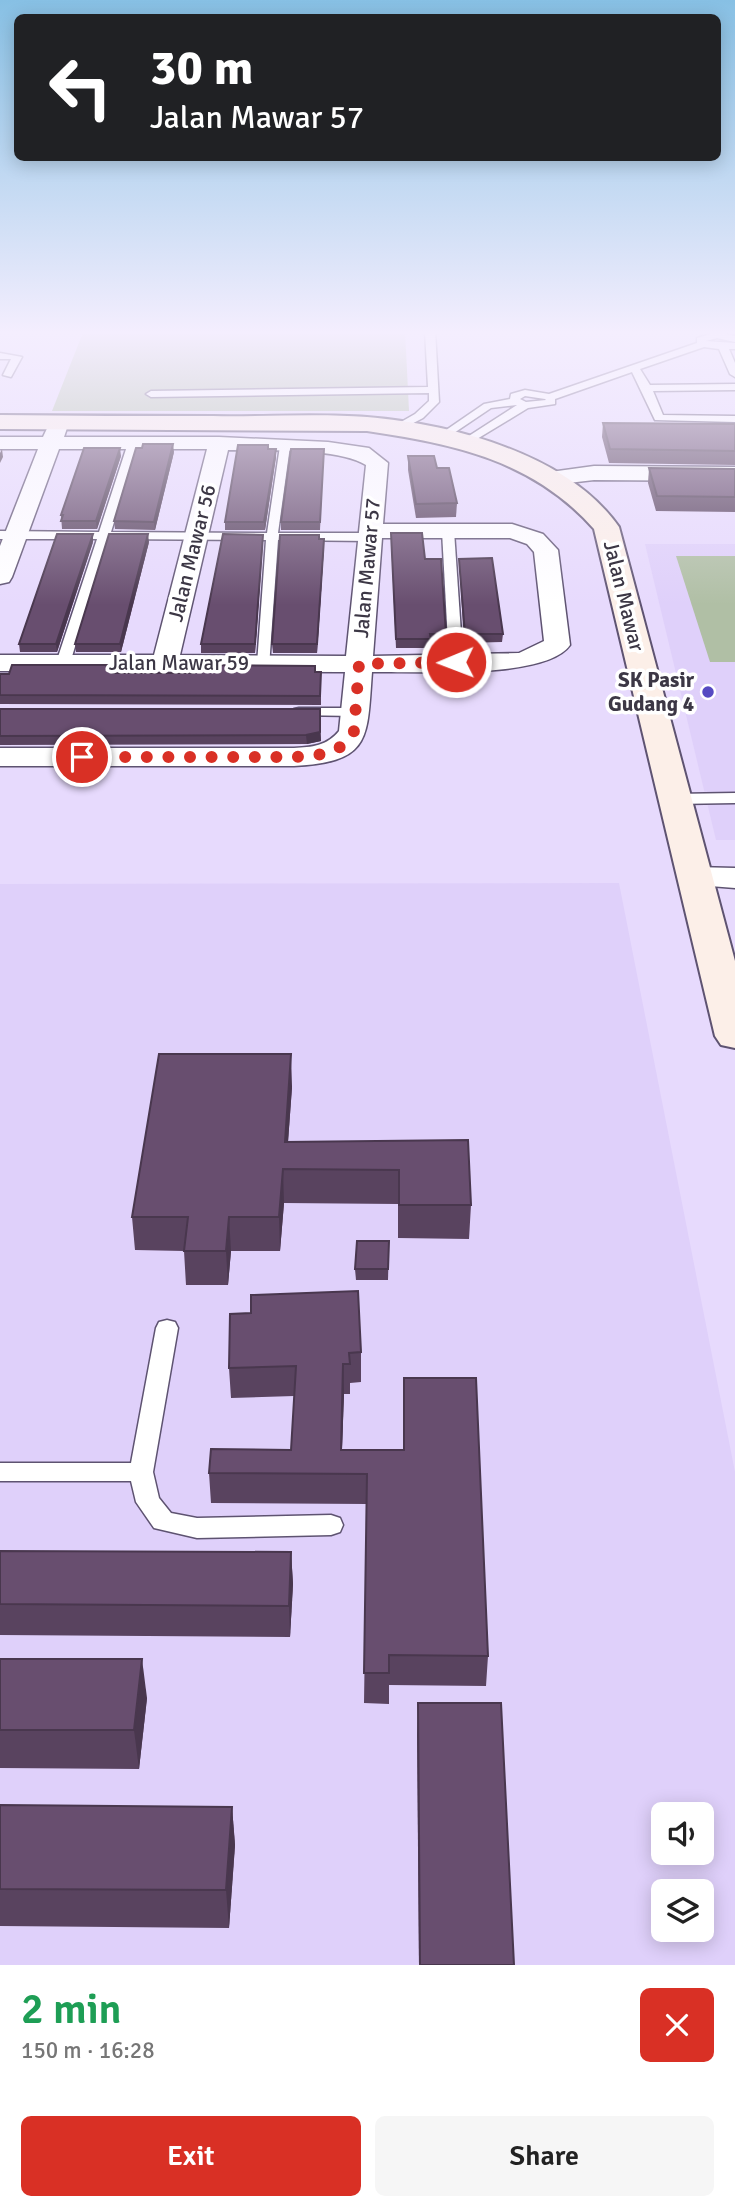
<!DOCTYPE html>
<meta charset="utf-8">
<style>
:root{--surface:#fff;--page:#f6f6f6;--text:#222;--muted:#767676;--accent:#d93025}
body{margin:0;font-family:Signika,sans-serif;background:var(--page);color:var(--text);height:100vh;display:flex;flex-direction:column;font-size:26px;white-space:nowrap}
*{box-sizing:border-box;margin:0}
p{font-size:23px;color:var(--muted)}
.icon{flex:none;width:38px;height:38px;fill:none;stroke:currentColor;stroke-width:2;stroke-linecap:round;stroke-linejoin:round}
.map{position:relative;height:1965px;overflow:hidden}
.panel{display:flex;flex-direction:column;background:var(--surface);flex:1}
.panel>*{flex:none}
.top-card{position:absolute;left:14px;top:14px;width:707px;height:147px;border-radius:10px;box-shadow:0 4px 18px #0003;background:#202124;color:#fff;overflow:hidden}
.fabs{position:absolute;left:651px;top:1802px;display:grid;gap:14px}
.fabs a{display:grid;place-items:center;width:63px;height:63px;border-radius:10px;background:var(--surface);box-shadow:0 4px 18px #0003;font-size:35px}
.pin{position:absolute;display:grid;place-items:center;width:60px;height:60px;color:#fff;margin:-30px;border:4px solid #fff;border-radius:50%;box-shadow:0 2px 7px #0007}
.me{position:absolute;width:77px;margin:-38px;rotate:269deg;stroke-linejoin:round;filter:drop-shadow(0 0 5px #0008)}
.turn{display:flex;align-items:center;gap:24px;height:147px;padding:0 21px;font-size:32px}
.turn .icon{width:91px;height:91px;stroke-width:2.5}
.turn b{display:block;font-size:49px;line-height:60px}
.round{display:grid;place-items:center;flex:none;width:74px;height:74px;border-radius:10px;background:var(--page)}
.headline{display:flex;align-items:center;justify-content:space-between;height:119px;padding:0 21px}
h1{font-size:42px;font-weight:600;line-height:52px;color:#1e9e55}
.action{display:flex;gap:14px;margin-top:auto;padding:14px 21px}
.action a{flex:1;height:80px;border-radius:10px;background:var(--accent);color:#fff;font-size:28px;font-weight:600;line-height:80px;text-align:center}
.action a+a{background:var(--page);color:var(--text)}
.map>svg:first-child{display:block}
.built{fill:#dfd0fa;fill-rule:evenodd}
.green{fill:#b0bfa5}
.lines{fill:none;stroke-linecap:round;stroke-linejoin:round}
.lane-casing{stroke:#5e5371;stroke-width:3}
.street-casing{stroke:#5e5371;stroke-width:3}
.secondary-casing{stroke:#5e5371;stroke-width:4}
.lane{fill:#fff;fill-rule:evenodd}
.street{fill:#fff;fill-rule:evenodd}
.secondary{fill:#fcefe8;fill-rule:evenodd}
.wall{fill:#59435f}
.shaded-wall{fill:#49374e}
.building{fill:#684e6f;stroke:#49374e;stroke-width:2}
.route{stroke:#d93025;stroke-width:12;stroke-dasharray:0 21.6}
.poi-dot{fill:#564ac2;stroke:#fff;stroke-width:2.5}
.labels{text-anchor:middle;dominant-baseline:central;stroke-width:7;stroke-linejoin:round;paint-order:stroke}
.far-street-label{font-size:21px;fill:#3c3745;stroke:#fff}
.far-poi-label{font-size:21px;font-weight:bold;fill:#3c3745;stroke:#fff;text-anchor:end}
</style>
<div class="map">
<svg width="735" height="1965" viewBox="0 0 735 1965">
<rect width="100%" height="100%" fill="#e7dafd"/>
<g class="built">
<path d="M645,544H735V840H716Z"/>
<path d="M619,883L735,1472V1965H0V884ZM663,1815H702V1853H663ZM663,1892H702V1930H663Z"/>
</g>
<g class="green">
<path d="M84,330H405L409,411H52Z"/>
<path d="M676,556H735V662H710Z"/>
</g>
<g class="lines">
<defs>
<g id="lane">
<path d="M425,330H435L439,402L423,418L398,431L394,430V426L415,414L429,401V393L151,397L146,394L151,391L428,387Z"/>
<path d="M717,332L735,336V342L717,338L706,341L735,343V349H729L735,363V377L730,374L719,349L704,347L640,369L650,385L735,384V390L653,391L663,415L735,416V422L655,420L632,372L555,399V404L528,408L467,445L458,443L517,405L491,408L445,439L436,437L484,404L510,399L511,394L525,390L549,394L697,343V338ZM525,396L545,399L546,400L526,402L520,399Z"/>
<path d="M0,353L22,357L11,377L3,375L11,359H0Z"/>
<path d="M133,440L138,443L111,532L267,533L280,446L285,443L290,446L278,533H370L376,537L370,541L278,540L269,667L264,668L257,664L266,540L108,539L70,663L63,667L56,663L97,539H0V531L99,532L128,443Z"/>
<path d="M448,527L454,531L463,662L456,666L449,662L442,531Z"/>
<path d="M299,708H355L362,712L355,716L294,715V709Z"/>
<path d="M735,793V803L675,804L667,799L675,794Z"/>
<path d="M167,1320L175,1322L178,1328L153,1472L159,1498L171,1513L197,1518L331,1515L340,1518L343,1525L340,1532L331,1535L197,1538L154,1528L136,1502L131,1481H0V1463H131L156,1328L159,1322Z"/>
</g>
<g id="street">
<path d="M59,416L66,418L69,422L64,437H219L328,442L369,448L388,463L383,524H512L543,534L558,550L570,645C546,680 415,671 372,672C367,738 372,762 294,766H0V748H294C312,747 327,746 339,731L345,672L0,671V655H154L207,449H59L12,577L9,582L0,584V546L38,449H0V437H43L52,418ZM228,450C264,451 337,447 366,465L346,656L180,655ZM382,538H510L527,544L534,552L544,641L519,653L373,656Z"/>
<path d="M594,466L735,467V481L594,480L551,485L543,483L540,478L543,473Z"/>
<path d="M695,867L735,868V888L684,884L679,877L684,870Z"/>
</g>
<path id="secondary" d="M0,415C71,416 142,416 213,416C264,417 317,413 367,417C452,424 568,454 619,527L735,961V1048L721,1045L715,1036L594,529C533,460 454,444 367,431L0,429Z"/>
</defs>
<use href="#lane" class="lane-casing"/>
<use href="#street" class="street-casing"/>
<use href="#secondary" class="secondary-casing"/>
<use href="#lane" class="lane"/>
<use href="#street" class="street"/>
<use href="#secondary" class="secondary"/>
</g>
<g class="wall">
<path d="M603,423L735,424V465L609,463L602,437Z"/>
<path d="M268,449H276V457L265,530H225V522Z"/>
<path d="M324,449L320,530H281V522Z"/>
<path d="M174,452L155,530L115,529L114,521Z"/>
<path d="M121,456L97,529H62L61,515Z"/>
<path d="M408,456L437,468L457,503L456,517L416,518L408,470Z"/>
<path d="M649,468L735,469V512L656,511L648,483Z"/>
<path d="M263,535L255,653H201V644Z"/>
<path d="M319,539H324V547L317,653H273L272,644Z"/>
<path d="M391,541L425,559L446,634L445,643H431L430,648H396Z"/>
<path d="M93,542L57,652H20L19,644Z"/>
<path d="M149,542L121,652H76L75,644Z"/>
<path d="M459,559L503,634L502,642L464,643Z"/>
<path d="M115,665L116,673H195L315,666V672H321V705L0,704V674Z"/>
<path d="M0,709H320L321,741L307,744L0,745Z"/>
<path d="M292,1087L288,1142L468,1140L471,1205L469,1239L398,1238V1204L284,1203L280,1251H231L228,1285H186L184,1251L135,1250L132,1217Z"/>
<path d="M389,1241L388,1280H356L355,1269Z"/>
<path d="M230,1314L361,1352V1382L350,1383V1394H344L342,1450H404V1378L488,1656L486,1686L389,1685V1704L364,1703L367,1504L211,1503L209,1473L291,1450L294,1396L231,1398L229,1368Z"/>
<path d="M0,1551L291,1552L293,1584L290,1637L0,1635Z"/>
<path d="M0,1659L147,1698L139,1769L0,1768Z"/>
<path d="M418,1703L514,1965H419L417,1734Z"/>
<path d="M0,1805L232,1807L235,1845L229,1928L0,1926Z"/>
</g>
<g class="shaded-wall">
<path d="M173,444L174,452L155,530L154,522Z"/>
<path d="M120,448L121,456L97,529L96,521Z"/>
<path d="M2,449L3,457L0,463V453Z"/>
<path d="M276,449V457L265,530L264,522Z"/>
<path d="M93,534V542L57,652L56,644Z"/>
<path d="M148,534L149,542L121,652L120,644Z"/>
<path d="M263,535V543L255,653V644Z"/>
<path d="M324,539V547L317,653V644Z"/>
<path d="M320,732L321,741L307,744L306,735Z"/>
<path d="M291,1054L292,1087L286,1169L285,1142Z"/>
<path d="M283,1169L284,1203L280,1251L279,1217Z"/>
<path d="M229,1217L231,1251L228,1285L226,1251Z"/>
<path d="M343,1364L344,1394L341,1473V1450Z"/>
<path d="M291,1552L293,1584L290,1637L289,1606Z"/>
<path d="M142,1659L147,1698L139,1769L134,1730Z"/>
<path d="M232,1807L235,1845L229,1928L226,1890Z"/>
</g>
<g class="building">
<path d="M603,423L735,424V451L610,449Z"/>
<path d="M143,444H173L154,522L114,521L136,448H142Z"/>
<path d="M238,445H268V449H276L264,522H225Z"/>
<path d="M84,448H120L96,521H61L63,515H61Z"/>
<path d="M291,449H324L320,522H281Z"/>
<path d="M408,456H434L437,468H449L457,503L416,504Z"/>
<path d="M649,468L735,469V497L657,496Z"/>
<path d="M391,533H422L425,559H441L446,634H430L431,639H396Z"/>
<path d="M57,534H93L56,644H19Z"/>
<path d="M109,534H148L120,644H75Z"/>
<path d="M223,534L263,535L255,644H201Z"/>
<path d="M280,535H319V539H324L317,644H272Z"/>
<path d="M492,558L503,634H465L459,559Z"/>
<path d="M12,665H115L113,673H195L196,665L315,666V672H321L320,696L0,695V674H9Z"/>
<path d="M0,709H320V732L306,735L0,736Z"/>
<path d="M159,1054H291L285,1142L468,1140L471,1205H399V1170L283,1169L279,1217H229L226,1251H184L188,1217H132Z"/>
<path d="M357,1241H389L388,1269H355Z"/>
<path d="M358,1291L361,1352L349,1353L350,1364H343L341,1450H404V1378H476L488,1656L389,1655V1673H364L367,1474L209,1473L211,1449L291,1450L296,1366L229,1368L230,1314L251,1313V1295Z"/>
<path d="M0,1551L291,1552L289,1606L0,1604Z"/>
<path d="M0,1659H142L134,1730H0Z"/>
<path d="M418,1703H501L514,1965H420Z"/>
<path d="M0,1805L232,1807L226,1890L0,1889Z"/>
</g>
<linearGradient id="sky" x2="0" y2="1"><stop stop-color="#87c0e4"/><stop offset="0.55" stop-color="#f4eefe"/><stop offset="1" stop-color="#f4eefe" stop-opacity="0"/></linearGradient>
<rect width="735" height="605" fill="url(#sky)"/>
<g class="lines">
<path class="route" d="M82,757H294C317,756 343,754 354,731L359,664L456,662"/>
</g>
<circle class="poi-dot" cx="708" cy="692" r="7"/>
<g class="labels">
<g class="far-street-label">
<text transform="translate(192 553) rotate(-76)">Jalan Mawar 56</text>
<text transform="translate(367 568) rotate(-85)">Jalan Mawar 57</text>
<text transform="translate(624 596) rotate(76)">Jalan Mawar</text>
<text x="179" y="663">Jalan Mawar 59</text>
</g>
<g class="far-poi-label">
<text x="694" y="680">SK Pasir<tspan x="694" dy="24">Gudang 4</tspan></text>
</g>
</g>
</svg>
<div class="fabs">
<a><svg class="icon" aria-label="sound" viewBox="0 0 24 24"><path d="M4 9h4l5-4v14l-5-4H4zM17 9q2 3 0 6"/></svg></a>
<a><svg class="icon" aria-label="layers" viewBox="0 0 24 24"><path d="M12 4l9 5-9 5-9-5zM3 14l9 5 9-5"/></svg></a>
</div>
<div class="pin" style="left:82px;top:757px;background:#d93025"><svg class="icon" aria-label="arrive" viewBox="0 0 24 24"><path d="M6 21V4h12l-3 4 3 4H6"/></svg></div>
<svg class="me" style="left:456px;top:662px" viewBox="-20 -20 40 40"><circle r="17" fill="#d93025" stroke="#fff" stroke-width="3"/><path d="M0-11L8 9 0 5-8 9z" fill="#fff"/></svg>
<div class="top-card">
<div class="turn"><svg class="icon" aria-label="left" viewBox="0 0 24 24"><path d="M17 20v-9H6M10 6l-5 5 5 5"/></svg><div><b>30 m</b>Jalan Mawar 57</div></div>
</div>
</div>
<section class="panel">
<div class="headline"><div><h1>2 min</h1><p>150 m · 16:28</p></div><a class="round" style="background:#d93025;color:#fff"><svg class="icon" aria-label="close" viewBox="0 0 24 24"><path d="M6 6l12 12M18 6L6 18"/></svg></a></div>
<div class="action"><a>Exit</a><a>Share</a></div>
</section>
